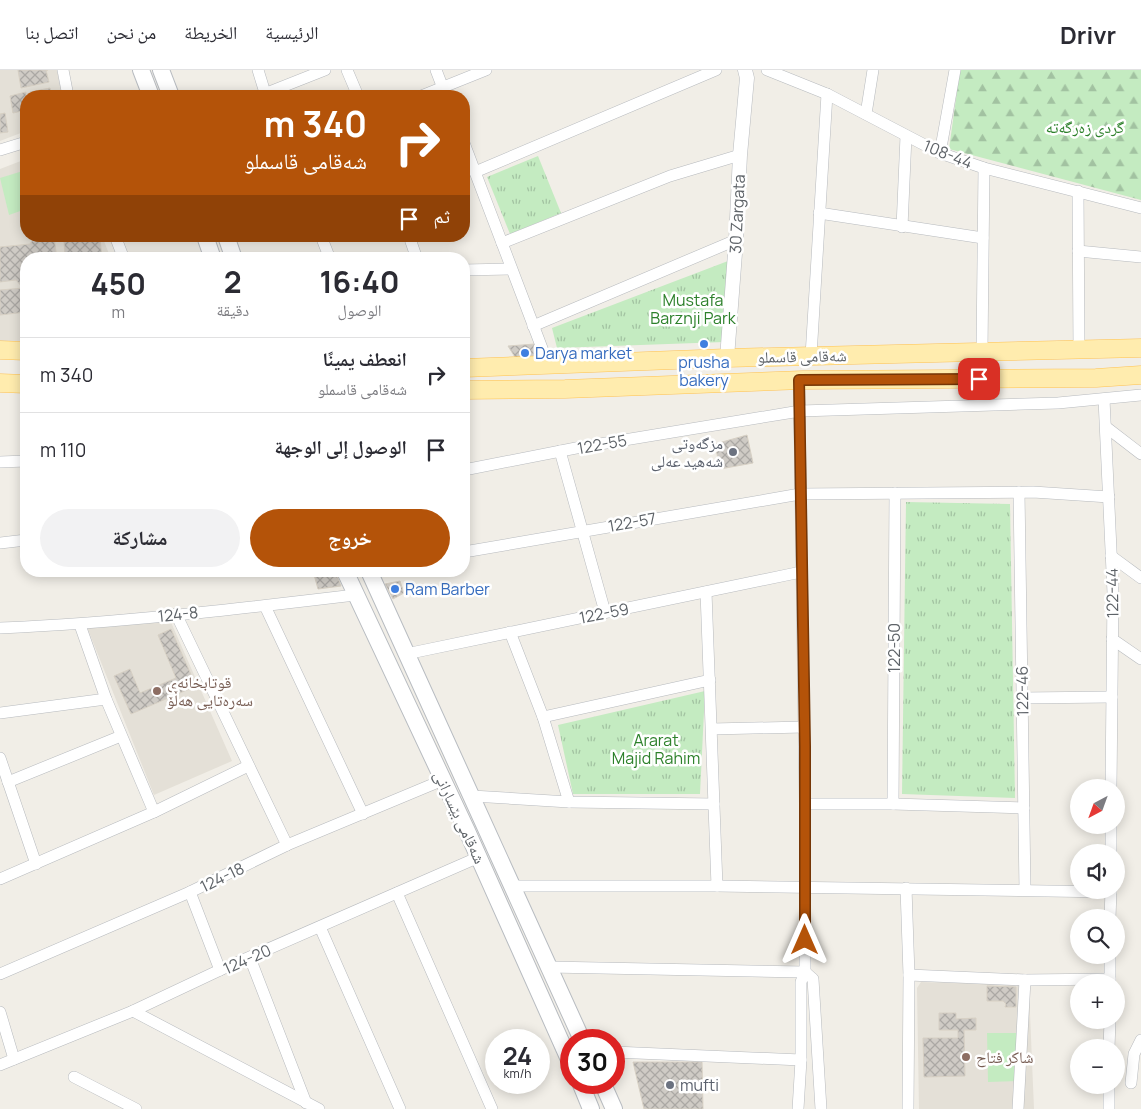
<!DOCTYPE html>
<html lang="ar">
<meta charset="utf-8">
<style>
:root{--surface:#fff;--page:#f2f2f3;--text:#2b2b33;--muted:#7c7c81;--line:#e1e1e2;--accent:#b45309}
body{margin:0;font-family:Manrope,"Noto Naskh Arabic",sans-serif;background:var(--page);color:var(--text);direction:rtl;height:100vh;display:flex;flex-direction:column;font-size:19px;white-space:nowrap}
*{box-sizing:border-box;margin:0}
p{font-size:16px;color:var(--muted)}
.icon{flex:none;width:28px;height:28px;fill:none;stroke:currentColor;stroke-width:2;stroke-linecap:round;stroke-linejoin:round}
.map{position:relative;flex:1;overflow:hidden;direction:ltr}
.panel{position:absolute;left:20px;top:182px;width:450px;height:325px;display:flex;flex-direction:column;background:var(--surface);border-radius:20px;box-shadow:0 2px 12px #0003;direction:rtl}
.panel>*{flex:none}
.top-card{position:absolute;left:20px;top:20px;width:450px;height:152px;border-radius:20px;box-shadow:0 2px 12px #0003;direction:rtl;background:#b45309;color:#fff;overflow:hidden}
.needle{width:32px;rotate:221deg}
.buttons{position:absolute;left:1070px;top:709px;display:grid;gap:10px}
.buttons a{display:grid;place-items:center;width:55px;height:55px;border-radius:50%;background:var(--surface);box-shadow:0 2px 12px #0003;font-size:25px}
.speed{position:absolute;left:485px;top:959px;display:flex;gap:10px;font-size:25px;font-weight:700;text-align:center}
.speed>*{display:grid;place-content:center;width:65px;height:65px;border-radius:50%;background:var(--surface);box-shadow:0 2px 12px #0003;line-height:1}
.speed small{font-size:12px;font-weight:400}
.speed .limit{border:8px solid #d22;background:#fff;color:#111}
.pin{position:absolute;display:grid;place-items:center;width:42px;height:42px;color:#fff;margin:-21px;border-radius:10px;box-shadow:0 2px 8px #0006}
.me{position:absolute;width:55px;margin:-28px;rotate:0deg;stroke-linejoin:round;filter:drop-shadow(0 0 4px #0008)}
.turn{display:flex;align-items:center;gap:18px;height:105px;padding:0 20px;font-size:22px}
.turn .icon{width:65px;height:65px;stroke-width:2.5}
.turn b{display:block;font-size:35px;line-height:42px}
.then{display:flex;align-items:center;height:48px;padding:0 20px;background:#0003;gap:10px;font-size:19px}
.eta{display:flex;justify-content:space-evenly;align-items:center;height:85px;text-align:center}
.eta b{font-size:30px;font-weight:700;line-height:35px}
.cta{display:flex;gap:10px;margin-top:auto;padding:10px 20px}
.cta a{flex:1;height:58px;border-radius:30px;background:var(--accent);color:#fff;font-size:20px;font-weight:700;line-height:58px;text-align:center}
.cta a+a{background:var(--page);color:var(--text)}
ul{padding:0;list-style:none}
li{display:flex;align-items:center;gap:15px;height:75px;padding:0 20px;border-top:1px solid var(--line)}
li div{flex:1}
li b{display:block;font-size:19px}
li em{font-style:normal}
header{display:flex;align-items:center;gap:30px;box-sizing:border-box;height:70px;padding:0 25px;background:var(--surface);border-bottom:1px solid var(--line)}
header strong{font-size:24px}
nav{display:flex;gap:28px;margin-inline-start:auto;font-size:18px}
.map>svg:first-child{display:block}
.education{fill:#e4e0d7}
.grass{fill:#c4ebc1}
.forest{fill:url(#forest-firs)}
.park{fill:url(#park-tufts)}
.building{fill:url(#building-cross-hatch);stroke:#d7d0c4}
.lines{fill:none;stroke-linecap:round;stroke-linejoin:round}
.minor-casing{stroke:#b7babe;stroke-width:12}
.tertiary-casing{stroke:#b7babe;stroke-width:15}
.secondary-casing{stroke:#b8bcc1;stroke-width:18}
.primary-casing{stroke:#ffc252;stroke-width:19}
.minor{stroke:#fff;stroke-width:11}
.tertiary{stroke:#fff;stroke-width:14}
.secondary{stroke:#fff;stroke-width:16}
.primary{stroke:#ffecae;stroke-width:18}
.route-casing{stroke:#753606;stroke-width:12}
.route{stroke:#b45309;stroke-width:9}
.shop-dot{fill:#3f7fe0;stroke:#fff;stroke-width:2}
.worship-dot{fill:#6b7280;stroke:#fff;stroke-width:2}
.education-dot{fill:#8d6e63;stroke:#fff;stroke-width:2}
.labels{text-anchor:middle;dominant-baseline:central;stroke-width:5;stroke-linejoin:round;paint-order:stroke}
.park-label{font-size:16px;fill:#2d812b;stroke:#fff}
.street-label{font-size:16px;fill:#5e6368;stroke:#fff}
.shop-label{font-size:16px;fill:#366cbe;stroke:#fff;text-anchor:start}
.worship-label{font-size:16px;fill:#5b616d;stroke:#fff;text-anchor:end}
.education-label{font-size:16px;fill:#785e54;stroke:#fff;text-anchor:start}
</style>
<header>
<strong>Drivr</strong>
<nav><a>الرئيسية</a><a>الخريطة</a><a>من نحن</a><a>اتصل بنا</a></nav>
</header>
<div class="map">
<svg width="1141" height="1039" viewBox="0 0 1141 1039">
<defs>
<pattern id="forest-firs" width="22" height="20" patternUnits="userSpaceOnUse" patternTransform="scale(1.25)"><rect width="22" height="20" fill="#c4ebc1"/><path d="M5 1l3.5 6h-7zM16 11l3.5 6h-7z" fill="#a2c2a1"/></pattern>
<pattern id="park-tufts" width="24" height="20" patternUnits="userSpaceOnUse" patternTransform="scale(1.25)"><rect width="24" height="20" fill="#c4ebc1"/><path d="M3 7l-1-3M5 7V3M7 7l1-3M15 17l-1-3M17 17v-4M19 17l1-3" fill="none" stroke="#a2c2a1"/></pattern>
<pattern id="building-cross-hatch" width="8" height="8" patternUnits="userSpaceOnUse" patternTransform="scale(1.25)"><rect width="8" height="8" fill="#cfcbc5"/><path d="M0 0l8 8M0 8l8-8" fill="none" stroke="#aba8a4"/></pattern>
</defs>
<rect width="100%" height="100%" fill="#f1eee7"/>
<g class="education">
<path d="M0,0H57L62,26H26V61L0,71Z"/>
<path d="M26,89V166H102L111,189H26V271H0V99Z"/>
<path d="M166,541L232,691L154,725L85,552Z"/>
<path d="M921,912L1023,915L1029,920L1034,1039H919L917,918Z"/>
</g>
<g class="grass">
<path d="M26,100V139L9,145L0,108Z"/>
<path d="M987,963H1019V1011L988,1012Z"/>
</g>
<path class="forest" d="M960,0H1141V130L949,79Z"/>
<g class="park">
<path d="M538,86L561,143L510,164L487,107Z"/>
<path d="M728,191L724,272L557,278L552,258Z"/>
<path d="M906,432L1010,434L1015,728L902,724Z"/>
<path d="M705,621L700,724H573L558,655Z"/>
</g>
<g class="building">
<path d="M18,0H48H46L49,12L21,18Z"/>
<path d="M50,18L51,26H31L30,22Z"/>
<path d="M26,22V40L13,43L10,26Z"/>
<path d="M5,43L8,62L0,63V44Z"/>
<path d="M31,166H56L54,167L57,189H26V242L0,245V220L23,218L16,210L0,212V177L30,174L32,171Z"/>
<path d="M100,168L102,189H65L64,171Z"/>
<path d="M535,274L541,289L518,292L508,276Z"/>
<path d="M747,365L753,393L720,399L715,374Z"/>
<path d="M313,501H335L341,516L318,519Z"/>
<path d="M400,511L404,523L393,529L385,514Z"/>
<path d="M171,559L196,616L131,644L114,606L130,599L140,623L176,608L158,565Z"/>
<path d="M987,916L1016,917V937H1005L1006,934L1003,931H987Z"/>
<path d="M939,943H956V949L976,948V960H964L965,1006L924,1007L923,968H958V960H939Z"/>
<path d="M633,992H702L703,1039H644Z"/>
</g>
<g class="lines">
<defs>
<g id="minor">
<path d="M63,0L68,26"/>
<path d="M258,0L266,26"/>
<path d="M347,0L358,26"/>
<path d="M436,0L446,26"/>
<path d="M767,0L827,24L940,83L984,98L1141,138"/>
<path d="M259,26L325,0"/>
<path d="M421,26L486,0"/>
<path d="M866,44L873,0"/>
<path d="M464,73L548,294"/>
<path d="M0,80L26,72"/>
<path d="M940,83L955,0"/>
<path d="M475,102L716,0"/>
<path d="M1078,121L1079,280"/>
<path d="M819,143L983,168"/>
<path d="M902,157L906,66"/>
<path d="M115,166L124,189"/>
<path d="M321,166L330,189"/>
<path d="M409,166L417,189"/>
<path d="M502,173L670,106L740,85"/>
<path d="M1078,181L1141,187"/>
<path d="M464,200L511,199"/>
<path d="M533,256L736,170"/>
<path d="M982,281L984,98"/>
<path d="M811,286L827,24"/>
<path d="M1104,329L1113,523L1111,718"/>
<path d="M1106,357L1141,384"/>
<path d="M560,381L605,542"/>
<path d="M0,392L26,391"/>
<path d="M464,400L576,378L800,341L1058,333L1141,325"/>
<path d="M1019,422L1025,820"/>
<path d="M0,473L26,470"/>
<path d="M464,482L800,424L1033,422L1109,427"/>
<path d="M1111,486L1141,508"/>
<path d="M706,522L717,816"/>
<path d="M265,536L363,744"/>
<path d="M176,544L287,775"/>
<path d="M80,555L106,629L154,742"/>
<path d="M0,558C119,553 237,539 355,525"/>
<path d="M510,562L543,647L569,732"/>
<path d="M1112,569L1141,589"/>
<path d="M406,584L801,502"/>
<path d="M1022,628L1112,627"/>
<path d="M0,643L106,629"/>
<path d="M543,647L710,610"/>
<path d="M712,659L804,657"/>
<path d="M0,688L36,794"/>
<path d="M8,712L121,666"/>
<path d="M472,726L569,732L714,734"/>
<path d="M805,734H893L1024,738"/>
<path d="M893,734L895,423"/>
<path d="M1111,782V755"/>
<path d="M0,809L154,742L248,696"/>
<path d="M513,816H717L1111,822"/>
<path d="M906,818L909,905L908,1039"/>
<path d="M190,822L220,900"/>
<path d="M397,823L492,1039"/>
<path d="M1110,848L1111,820"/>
<path d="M320,857L400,1039"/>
<path d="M250,888L306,1033"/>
<path d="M549,897L805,902"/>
<path d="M805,902L813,909L821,1039"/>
<path d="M0,904L190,822L287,775L443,710"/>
<path d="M909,905L1025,910L1110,909"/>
<path d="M1110,912V885"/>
<path d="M133,941L319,1039"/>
<path d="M0,942L14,989"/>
<path d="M1109,978L1110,950"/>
<path d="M614,982L801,990"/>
<path d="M0,995L133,941L220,900L479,787"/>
<path d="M74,1007L136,1039"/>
<path d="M1131,1013L1134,984L1141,970"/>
<path d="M798,1039L801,990V912L805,902V734L799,310"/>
<path d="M1018,1039L1025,910"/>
<path d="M1109,1039V1015"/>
</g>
<path id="tertiary" d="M727,288L736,170L740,85L747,8L745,0"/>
<g id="secondary">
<path d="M141,0L151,26"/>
<path d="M161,0L171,26"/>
<path d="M205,166L213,189"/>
<path d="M226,166L234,189"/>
<path d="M345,501L467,761L571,994"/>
<path d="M369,501L582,970"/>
<path d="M580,1012L591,1039"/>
<path d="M602,1012L614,1039"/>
</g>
<g id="primary">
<path d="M0,280L26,281"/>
<path d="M464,298L727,288L1141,278"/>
<path d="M0,313L26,314"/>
<path d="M464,320L565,319L803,310L1096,308L1141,305"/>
</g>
</defs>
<use href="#minor" class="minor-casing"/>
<use href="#tertiary" class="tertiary-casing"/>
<use href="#secondary" class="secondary-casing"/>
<use href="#primary" class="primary-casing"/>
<use href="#minor" class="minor"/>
<use href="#tertiary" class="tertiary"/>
<use href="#secondary" class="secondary"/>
<use href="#primary" class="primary"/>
</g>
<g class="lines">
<defs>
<path id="route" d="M805,870V676L799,310L979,309"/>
</defs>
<use href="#route" class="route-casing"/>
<use href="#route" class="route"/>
</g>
<g class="shop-dot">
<circle cx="704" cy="274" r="5"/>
<circle cx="525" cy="283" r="5"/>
<circle cx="395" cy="519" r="5"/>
</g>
<g class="worship-dot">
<circle cx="733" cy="382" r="5"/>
<circle cx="670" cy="1015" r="5"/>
</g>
<g class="education-dot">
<circle cx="157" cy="621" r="5"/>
<circle cx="966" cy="987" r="5"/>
</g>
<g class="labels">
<g class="park-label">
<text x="1085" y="57">گردی زەرگەتە</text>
<text x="693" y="230">Mustafa<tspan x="693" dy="18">Barznji Park</tspan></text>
<text x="656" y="670">Ararat<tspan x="656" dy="18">Majid Rahim</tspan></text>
</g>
<g class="street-label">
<text transform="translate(948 84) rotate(22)">108-44</text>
<text transform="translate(737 144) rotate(-87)">30 Zargata</text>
<text transform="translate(802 286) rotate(-1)">شەقامی قاسملو</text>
<text transform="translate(602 374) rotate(-10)">122-55</text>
<text transform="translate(632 452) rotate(-10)">122-57</text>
<text transform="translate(1112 523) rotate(-91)">122-44</text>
<text transform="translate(604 543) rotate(-11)">122-59</text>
<text transform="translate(178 544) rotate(-6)">124-8</text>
<text transform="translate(894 578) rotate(-90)">122-50</text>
<text transform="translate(1022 621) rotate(-91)">122-46</text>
<text transform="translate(460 747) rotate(65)">شەقامی بێسارانی</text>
<text transform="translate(222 807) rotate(-26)">124-18</text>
<text transform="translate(247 889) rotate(-24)">124-20</text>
</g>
<g class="shop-label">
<text x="535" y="283">Darya market</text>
<text x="704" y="292" text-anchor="middle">prusha<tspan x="704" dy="18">bakery</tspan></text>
<text x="405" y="519">Ram Barber</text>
</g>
<g class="worship-label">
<text x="723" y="373">مزگەوتی<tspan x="723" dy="18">شەهید عەلی</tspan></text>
<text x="680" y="1015" text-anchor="start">mufti</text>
</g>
<g class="education-label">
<text x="167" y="612">قوتابخانەی<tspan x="167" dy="18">سەرەتایی هەڵۆ</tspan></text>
<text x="976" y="987">شاكر فتاح</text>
</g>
</g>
</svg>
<div class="buttons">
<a><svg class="needle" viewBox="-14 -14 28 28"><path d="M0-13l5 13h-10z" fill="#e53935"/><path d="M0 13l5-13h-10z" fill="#7c7c81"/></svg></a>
<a><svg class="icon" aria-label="sound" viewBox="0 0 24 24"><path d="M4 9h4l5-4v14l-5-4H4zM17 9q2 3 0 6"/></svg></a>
<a><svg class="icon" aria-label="search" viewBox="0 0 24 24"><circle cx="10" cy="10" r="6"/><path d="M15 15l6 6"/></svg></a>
<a>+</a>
<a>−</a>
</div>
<div class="speed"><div>24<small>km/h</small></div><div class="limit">30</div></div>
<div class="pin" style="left:979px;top:309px;background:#d93025"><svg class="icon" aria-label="arrive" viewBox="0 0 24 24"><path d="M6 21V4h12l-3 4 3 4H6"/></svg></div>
<svg class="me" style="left:805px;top:870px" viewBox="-20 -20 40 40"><path d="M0-17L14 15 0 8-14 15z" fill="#b45309" stroke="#fff" stroke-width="4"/></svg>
<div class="top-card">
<div class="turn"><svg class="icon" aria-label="right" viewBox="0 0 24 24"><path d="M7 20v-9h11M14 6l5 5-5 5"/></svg><div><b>340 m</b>شەقامی قاسملو</div></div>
<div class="then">ثم<svg class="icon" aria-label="arrive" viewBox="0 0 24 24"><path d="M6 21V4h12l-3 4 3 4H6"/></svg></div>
</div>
<section class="panel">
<div class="eta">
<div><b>16:40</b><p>الوصول</p></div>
<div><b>2</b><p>دقيقة</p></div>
<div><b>450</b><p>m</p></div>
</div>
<ul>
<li><svg class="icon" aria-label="right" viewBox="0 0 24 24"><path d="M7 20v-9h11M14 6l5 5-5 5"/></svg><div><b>انعطف يمينًا</b><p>شەقامی قاسملو</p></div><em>340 m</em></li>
<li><svg class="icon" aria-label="arrive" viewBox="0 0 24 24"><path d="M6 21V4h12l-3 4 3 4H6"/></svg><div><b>الوصول إلى الوجهة</b></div><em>110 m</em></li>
</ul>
<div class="cta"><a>خروج</a><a>مشاركة</a></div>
</section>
</div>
